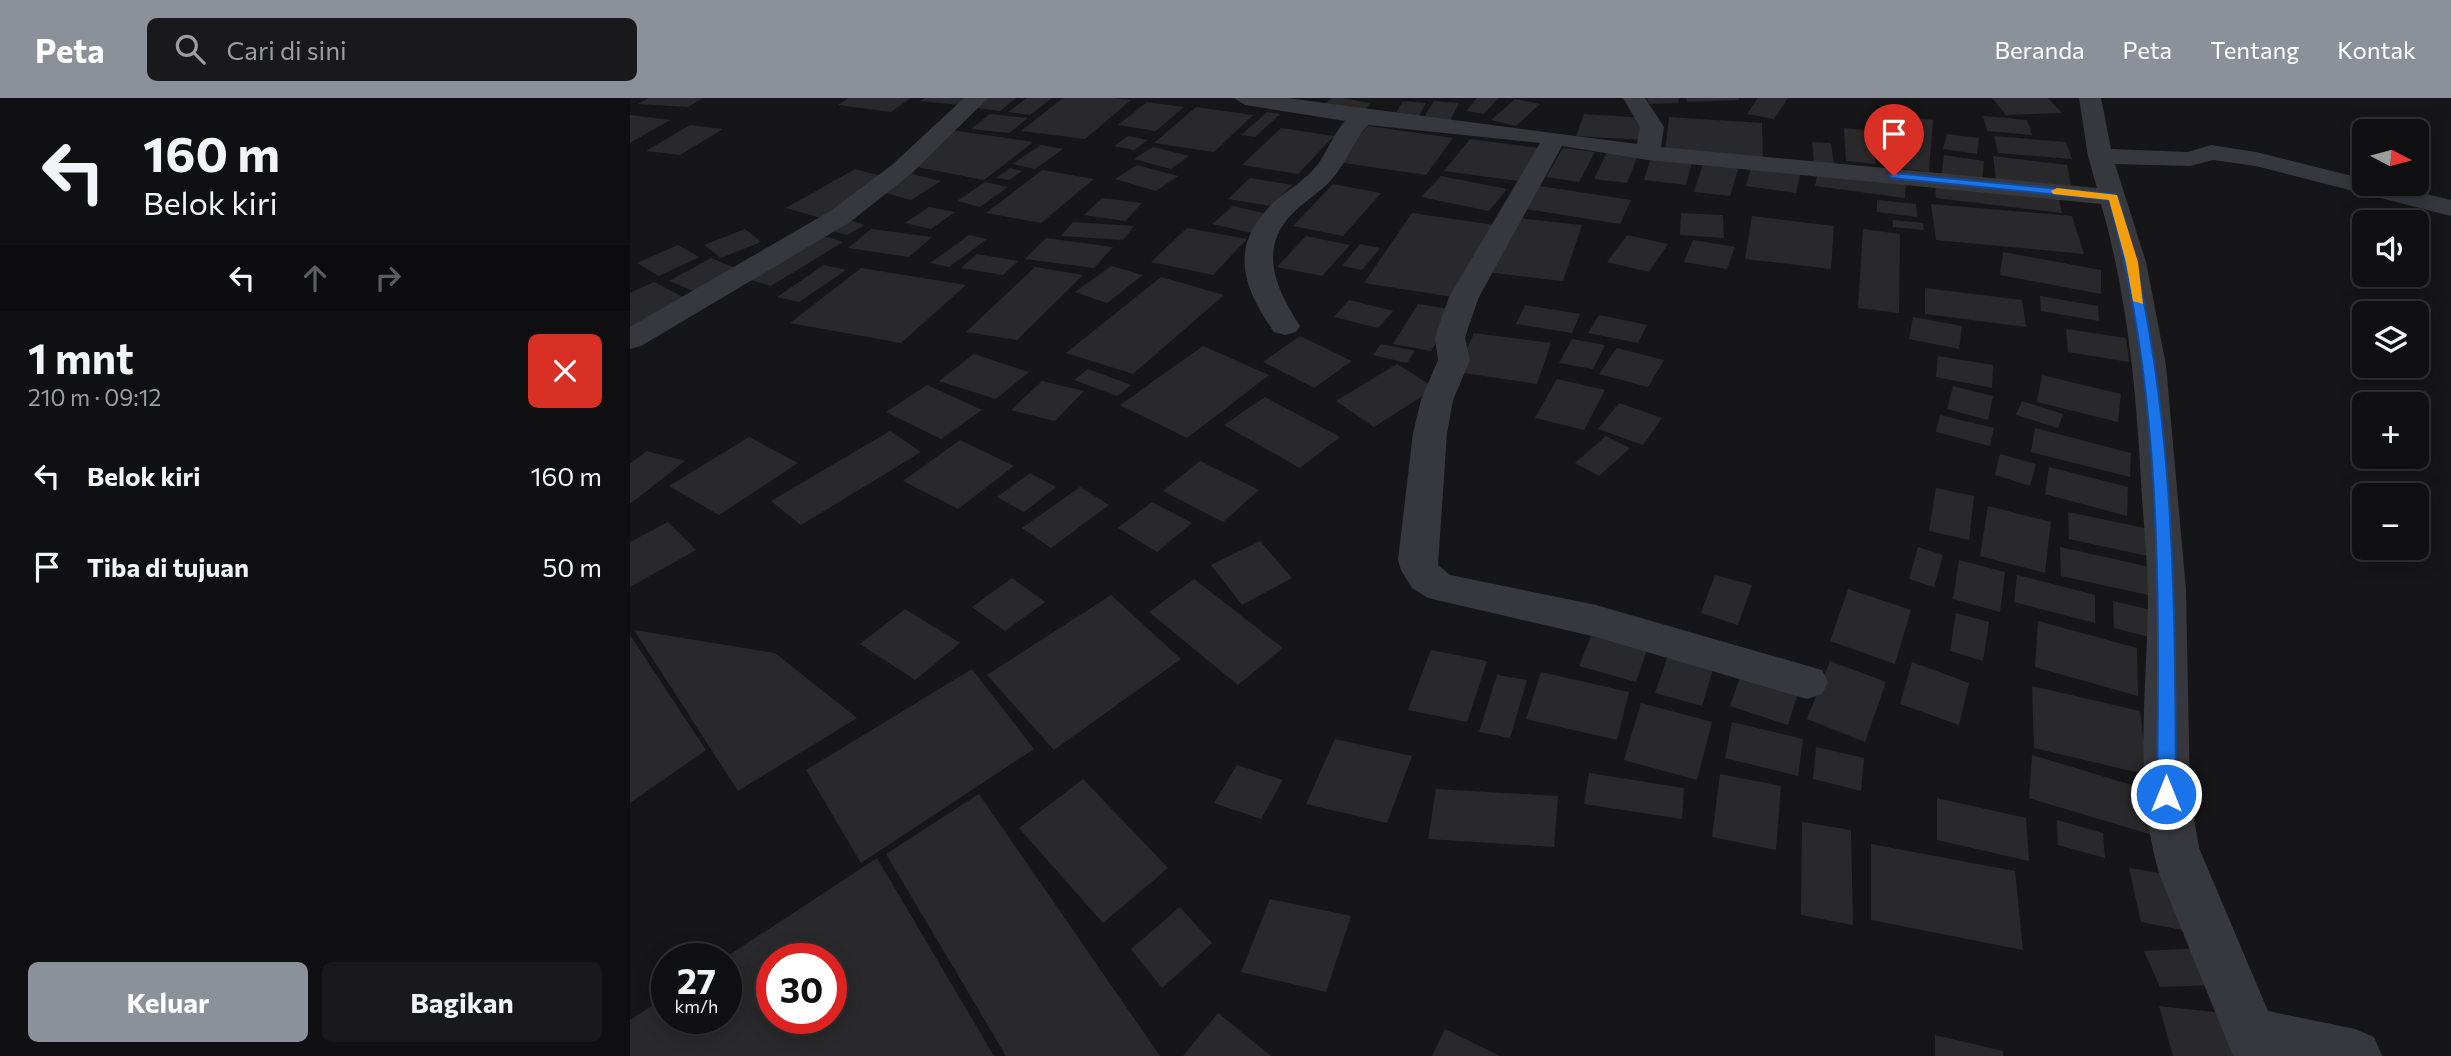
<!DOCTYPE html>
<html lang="id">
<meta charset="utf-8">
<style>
:root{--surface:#101012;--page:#19191b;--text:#f1f3f6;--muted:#9c9d9f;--line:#303032;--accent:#8c9099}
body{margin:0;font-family:Commissioner,sans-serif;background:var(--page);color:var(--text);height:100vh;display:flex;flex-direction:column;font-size:26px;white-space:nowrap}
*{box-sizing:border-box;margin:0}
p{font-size:23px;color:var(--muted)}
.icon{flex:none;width:38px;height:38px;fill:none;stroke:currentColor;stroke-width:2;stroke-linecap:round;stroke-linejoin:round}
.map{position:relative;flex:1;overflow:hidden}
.drawer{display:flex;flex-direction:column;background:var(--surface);width:630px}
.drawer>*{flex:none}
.banner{background:#101012;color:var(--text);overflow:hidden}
.needle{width:46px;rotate:96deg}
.tools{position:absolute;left:1722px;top:21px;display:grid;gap:14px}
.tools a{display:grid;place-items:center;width:77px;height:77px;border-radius:10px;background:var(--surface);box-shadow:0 4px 18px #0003,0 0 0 2px var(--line);font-size:35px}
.speed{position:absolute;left:21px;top:845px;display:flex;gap:14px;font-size:35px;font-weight:700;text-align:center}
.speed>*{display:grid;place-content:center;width:91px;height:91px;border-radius:50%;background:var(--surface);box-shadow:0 4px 18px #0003,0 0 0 2px var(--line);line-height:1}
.speed small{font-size:18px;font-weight:400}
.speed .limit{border:10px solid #d22;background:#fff;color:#111}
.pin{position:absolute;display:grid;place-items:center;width:60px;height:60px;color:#fff;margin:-72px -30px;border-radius:50% 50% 50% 0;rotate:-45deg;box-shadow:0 0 7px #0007}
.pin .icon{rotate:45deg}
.me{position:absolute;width:77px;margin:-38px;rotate:0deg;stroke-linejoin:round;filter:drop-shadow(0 0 5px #0008)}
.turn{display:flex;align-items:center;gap:24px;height:147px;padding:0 28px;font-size:32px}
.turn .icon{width:91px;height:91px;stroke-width:2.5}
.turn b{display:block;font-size:49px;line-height:60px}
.lanes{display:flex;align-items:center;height:66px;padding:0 28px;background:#0003;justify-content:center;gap:35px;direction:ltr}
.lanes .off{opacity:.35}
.round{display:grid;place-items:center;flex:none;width:74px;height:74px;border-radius:10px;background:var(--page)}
.summary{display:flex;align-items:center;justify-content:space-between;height:119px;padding:0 28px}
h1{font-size:42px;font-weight:700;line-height:52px}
.button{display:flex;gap:14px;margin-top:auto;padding:14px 28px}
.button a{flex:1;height:80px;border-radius:10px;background:var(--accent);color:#fff;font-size:28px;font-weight:700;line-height:80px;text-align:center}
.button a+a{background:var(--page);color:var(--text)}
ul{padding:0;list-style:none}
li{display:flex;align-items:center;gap:21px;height:91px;padding:0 28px}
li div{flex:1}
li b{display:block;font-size:26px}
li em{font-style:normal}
header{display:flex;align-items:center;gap:42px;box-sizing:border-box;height:98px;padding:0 35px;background:var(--accent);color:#fff}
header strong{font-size:33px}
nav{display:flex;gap:38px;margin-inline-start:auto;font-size:24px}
.search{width:490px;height:63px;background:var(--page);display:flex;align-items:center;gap:18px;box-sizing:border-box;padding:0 24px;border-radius:10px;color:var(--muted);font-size:26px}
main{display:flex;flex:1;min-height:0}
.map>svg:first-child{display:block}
.building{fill:#29292c;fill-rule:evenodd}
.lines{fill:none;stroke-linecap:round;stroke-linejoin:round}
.minor{fill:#37383d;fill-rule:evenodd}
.route{fill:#1a73e8;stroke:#114b97;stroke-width:2}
.slow{fill:#f59e0b}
</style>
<header>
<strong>Peta</strong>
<div class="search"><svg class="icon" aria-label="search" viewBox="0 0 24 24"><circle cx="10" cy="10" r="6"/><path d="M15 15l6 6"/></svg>Cari di sini</div>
<nav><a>Beranda</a><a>Peta</a><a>Tentang</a><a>Kontak</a></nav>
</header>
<main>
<section class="drawer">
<div class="banner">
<div class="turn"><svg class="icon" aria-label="left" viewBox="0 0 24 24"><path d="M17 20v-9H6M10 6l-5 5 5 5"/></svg><div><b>160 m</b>Belok kiri</div></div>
<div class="lanes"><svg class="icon" aria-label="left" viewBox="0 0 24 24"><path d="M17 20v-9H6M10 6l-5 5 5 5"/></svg><svg class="icon off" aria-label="ahead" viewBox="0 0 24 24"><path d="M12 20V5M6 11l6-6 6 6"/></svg><svg class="icon off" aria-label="right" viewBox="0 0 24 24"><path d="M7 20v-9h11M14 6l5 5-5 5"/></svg></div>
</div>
<div class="summary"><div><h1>1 mnt</h1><p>210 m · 09:12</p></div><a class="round" style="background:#d93025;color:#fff"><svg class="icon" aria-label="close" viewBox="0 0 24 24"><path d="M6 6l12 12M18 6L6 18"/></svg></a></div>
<ul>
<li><svg class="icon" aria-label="left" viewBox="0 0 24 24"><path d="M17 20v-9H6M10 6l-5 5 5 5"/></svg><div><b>Belok kiri</b></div><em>160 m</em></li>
<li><svg class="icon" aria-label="arrive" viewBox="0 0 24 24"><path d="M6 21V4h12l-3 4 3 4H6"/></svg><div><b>Tiba di tujuan</b></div><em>50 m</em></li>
</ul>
<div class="button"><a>Keluar</a><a>Bagikan</a></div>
</section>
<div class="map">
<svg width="1821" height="958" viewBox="0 0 1821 958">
<rect width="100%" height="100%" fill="#161618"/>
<g class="building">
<path d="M18,0H73L58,9L8,6Z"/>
<path d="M219,0H281L261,14L208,7Z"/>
<path d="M295,0H339L329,7L290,3Z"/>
<path d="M350,0H386L370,13L339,9Z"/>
<path d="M397,0H422L400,17L378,14Z"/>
<path d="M433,0H485L501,2L455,41L391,33Z"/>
<path d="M702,0H712L741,5L733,13L694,7Z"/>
<path d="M847,0H868L854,16L836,13Z"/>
<path d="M1017,0H1048L1049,5L1019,6Z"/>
<path d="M1056,0H1109V2L1057,4Z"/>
<path d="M1128,0H1158L1144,21L1117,16Z"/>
<path d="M1362,0H1418L1432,15L1376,17Z"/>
<path d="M885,1L910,6L886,28L861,22Z"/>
<path d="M773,3L796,5L788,20L764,18Z"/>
<path d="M804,3L829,5L819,25L792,22Z"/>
<path d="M517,4L554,9L526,33L488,27Z"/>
<path d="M566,9L623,17L584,54L524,45Z"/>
<path d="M637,14L650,16L625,39L611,37Z"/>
<path d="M360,16L398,20L379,35L341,31Z"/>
<path d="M954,16L1017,20L1015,42L946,38Z"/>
<path d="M0,17L40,22L0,45Z"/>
<path d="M1261,17L1303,22L1299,74L1254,68Z"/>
<path d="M1353,18L1397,22L1402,37L1357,33Z"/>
<path d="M1039,19L1132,25L1133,62L1035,55Z"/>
<path d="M60,27L93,31L50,57L16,53Z"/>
<path d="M738,28L823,40L796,77L707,64Z"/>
<path d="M651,30L704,38L668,76L612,67Z"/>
<path d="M1214,30L1243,33L1245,66L1216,63Z"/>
<path d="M321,32L403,44L354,82L282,68Z"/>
<path d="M1317,36L1349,40L1347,56L1313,51Z"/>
<path d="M498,38L518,42L504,52L484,48Z"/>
<path d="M1364,38L1436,44L1442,61L1368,55Z"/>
<path d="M840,41L917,51L896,84L814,73Z"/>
<path d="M1182,44L1201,45L1204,66L1184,65Z"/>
<path d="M411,47L433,51L405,71L382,66Z"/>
<path d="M523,49L559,58L541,71L504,61Z"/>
<path d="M933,50L965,54L949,84L916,79Z"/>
<path d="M977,54L1008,57L997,85L964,81Z"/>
<path d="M1314,57L1354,63L1352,86L1311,79Z"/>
<path d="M1363,58L1437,67L1442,92L1366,83Z"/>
<path d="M1021,60L1062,64L1056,87L1014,82Z"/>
<path d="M1074,63L1109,68L1100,98L1064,94Z"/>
<path d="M507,67L548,78L526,93L485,81Z"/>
<path d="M1122,67L1171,73L1166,95L1116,88Z"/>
<path d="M380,70L392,73L379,82L366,80Z"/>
<path d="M225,71L259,80L191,120L156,110Z"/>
<path d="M412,72L464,81L411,125L356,115Z"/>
<path d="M1188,73L1276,85L1275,100L1185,88Z"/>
<path d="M282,76L311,83L281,102L252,94Z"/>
<path d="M811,78L877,91L859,113L791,99Z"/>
<path d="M620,80L662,87L641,108L598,101Z"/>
<path d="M355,84L378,89L350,109L327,103Z"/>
<path d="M703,86L751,95L713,138L663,128Z"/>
<path d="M1305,86L1429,101L1432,115L1306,100Z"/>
<path d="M910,88L1001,102L990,126L896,111Z"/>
<path d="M472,100L512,105L495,123L454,117Z"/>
<path d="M1247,102L1286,106L1287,119L1247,114Z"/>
<path d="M1301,106L1442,118L1454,156L1306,142Z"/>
<path d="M603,108L642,117L622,135L582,126Z"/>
<path d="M299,109L325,114L301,131L275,125Z"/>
<path d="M782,115L865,127L823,199L734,185Z"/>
<path d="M1051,115L1093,117L1094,140L1050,137Z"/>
<path d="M1122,118L1204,128L1201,171L1115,161Z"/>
<path d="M879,119L952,127L933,183L855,174Z"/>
<path d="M214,120L235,127L217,137L195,131Z"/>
<path d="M1263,122L1293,125L1294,132L1263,129Z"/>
<path d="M443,124L504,128L493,142L431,138Z"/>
<path d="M557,130L617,141L583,177L521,164Z"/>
<path d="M115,131L131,144L91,160L74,147Z"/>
<path d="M241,131L302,139L279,159L218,150Z"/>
<path d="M1233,131L1270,136L1269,215L1228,210Z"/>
<path d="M185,135L213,144L141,188L111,179Z"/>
<path d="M339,137L357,141L319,169L300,165Z"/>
<path d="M997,137L1038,146L1019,174L977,164Z"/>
<path d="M676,138L720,147L692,178L647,169Z"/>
<path d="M416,140L483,149L464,170L395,161Z"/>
<path d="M1063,142L1105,149L1097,171L1054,164Z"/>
<path d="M730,146L750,150L732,172L712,168Z"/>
<path d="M48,147L69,159L29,178L7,165Z"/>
<path d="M1373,154L1471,172V196L1370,177Z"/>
<path d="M347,156L388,163L373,177L331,170Z"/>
<path d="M81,160L110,172L68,195L39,183Z"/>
<path d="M194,167L216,172L169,204L147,199Z"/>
<path d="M481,168L513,177L477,205L445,194Z"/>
<path d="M405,169L453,177L387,242L336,234Z"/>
<path d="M231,170L336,187L271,245L160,225Z"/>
<path d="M531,179L594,197L503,276L436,255Z"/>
<path d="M24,184L61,203L4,231L0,229V195Z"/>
<path d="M1295,190L1392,202L1396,229L1295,216Z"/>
<path d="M1410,198L1468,208L1469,223L1411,213Z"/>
<path d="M719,202L763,213L748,230L704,219Z"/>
<path d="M788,206L826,212L801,253L763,246Z"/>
<path d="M895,207L950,216L942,235L886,226Z"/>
<path d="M969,217L1017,227L1008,245L958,235Z"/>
<path d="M1283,219L1332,228L1329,251L1279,241Z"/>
<path d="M1436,231L1496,240L1499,264L1438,254Z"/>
<path d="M844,235L921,245L907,286L827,274Z"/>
<path d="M670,238L722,263L684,290L633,264Z"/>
<path d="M942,241L975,247L963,271L929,265Z"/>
<path d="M751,246L785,253L777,265L743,257Z"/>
<path d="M573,248L639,277L557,340L490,307Z"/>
<path d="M987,250L1034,262L1018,289L969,276Z"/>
<path d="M344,256L399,274L366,301L309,283Z"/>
<path d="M1308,258L1363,267L1362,290L1306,279Z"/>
<path d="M767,266L805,290L744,329L706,303Z"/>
<path d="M458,271L501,287L487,298L444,282Z"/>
<path d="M1412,277L1491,296L1488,324L1407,304Z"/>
<path d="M927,281L975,292L954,332L905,320Z"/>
<path d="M412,283L454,293L425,323L381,312Z"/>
<path d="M297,287L352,312L311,341L256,314Z"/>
<path d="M1323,288L1363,298L1358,322L1317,311Z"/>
<path d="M635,299L710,339L670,370L594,327Z"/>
<path d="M1392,303L1433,316L1428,330L1386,317Z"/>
<path d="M989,305L1032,320L1013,347L968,331Z"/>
<path d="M1310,317L1364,330L1360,348L1306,334Z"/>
<path d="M1405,330L1501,355L1500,379L1401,354Z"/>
<path d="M260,333L291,354L171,427L141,403Z"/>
<path d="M976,338L1000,350L969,378L945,365Z"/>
<path d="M119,339L168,365L89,417L39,388Z"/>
<path d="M330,342L384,368L328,411L273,383Z"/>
<path d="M17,353L55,363L0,406V366Z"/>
<path d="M1370,356L1406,366L1400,388L1365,377Z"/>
<path d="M570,363L629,392L593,424L533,393Z"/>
<path d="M1419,369L1498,389L1497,418L1415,396Z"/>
<path d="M400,375L426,389L394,414L367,399Z"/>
<path d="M450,389L479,407L421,450L392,430Z"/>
<path d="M1306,390L1344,398L1339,442L1299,433Z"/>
<path d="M522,404L562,425L527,454L488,430Z"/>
<path d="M1358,408L1421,424L1415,475L1350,458Z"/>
<path d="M1438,414L1524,432L1527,460L1439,441Z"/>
<path d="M38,424L66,452L0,489V444Z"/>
<path d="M630,443L662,480L612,507L581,467Z"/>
<path d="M1288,449L1313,457L1304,489L1279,481Z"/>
<path d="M1430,449L1520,469L1523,498L1431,478Z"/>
<path d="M1329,462L1375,474L1370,514L1323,501Z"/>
<path d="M1085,477L1122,487L1108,527L1071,515Z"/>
<path d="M1387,477L1465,497V525L1384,504Z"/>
<path d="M382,480L415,504L375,533L342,509Z"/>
<path d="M564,481L653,550L608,587L519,514Z"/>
<path d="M1218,491L1281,512L1265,566L1200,543Z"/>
<path d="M481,497L551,561L424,652L357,577Z"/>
<path d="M1483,503L1525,513L1527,541L1484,530Z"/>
<path d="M275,511L330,545L285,582L230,546Z"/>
<path d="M1326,515L1359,524L1353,563L1320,553Z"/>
<path d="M1408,523L1507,550L1508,598L1405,569Z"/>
<path d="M964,531L1019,546L1006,584L949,568Z"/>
<path d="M4,532L145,555L227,620L108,693Z"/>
<path d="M0,537L76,652L0,705Z"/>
<path d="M1041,548L1086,561L1072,608L1025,595Z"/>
<path d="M801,552L857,563L837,624L778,612Z"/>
<path d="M1200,563L1256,584L1235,644L1177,621Z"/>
<path d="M1282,564L1339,585L1329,627L1270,606Z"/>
<path d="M1113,570L1170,588L1158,627L1100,608Z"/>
<path d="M342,571L404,651L231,765L176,672Z"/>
<path d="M911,574L999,594L987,642L896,621Z"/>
<path d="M867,577L897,582L880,640L849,634Z"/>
<path d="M1402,588L1510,613L1518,677L1404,650Z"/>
<path d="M1011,605L1082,624L1067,682L994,662Z"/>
<path d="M1102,624L1173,641L1168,678L1095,660Z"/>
<path d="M705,641L782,658L757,725L676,706Z"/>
<path d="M1186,649L1234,660L1231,693L1183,681Z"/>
<path d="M1402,657L1525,694L1526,738L1399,700Z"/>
<path d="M607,667L653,682L631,721L584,705Z"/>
<path d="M959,675L1054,690L1052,721L954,706Z"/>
<path d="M1090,676L1151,688L1146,752L1082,739Z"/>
<path d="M453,681L538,770L473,825L389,730Z"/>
<path d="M806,691L928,698L924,749L798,741Z"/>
<path d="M349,696L530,958H376L256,756Z"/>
<path d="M1307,700L1396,720L1399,763L1307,742Z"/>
<path d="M1427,722L1473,735L1475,760L1428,747Z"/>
<path d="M1172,724L1221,732L1223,827L1171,817Z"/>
<path d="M1241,746L1385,773L1393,852L1241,822Z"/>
<path d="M247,760L364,958H0V922L37,898V920H96V861H93ZM142,861H201V920H142Z"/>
<path d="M1499,770L1549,778L1563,834L1511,824Z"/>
<path d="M640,801L721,818L696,894L611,874Z"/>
<path d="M550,809L582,845L532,890L501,851Z"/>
<path d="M1572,850L1588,887L1530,889L1514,853Z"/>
<path d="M1529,908L1593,915L1607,958H1543Z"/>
<path d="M588,915L641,958H553Z"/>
<path d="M815,931L870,958H802Z"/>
<path d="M1305,937L1373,953V958H1305Z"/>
</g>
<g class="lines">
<g class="minor">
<path d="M334,0H358L281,76L220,124L11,248L0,251V229L202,112L263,66Z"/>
<path d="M604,0H657L1007,46L1010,29L993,0H1015L1034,29L1031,49L1467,90L1458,58L1449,0H1471L1481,51L1558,54L1581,47L1626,54L1734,81V86H1755L1821,102V118L1626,68L1583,62L1560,68L1485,66L1516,164L1536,267L1556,492L1560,696L1569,750L1638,913L1725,931L1744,939L1752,958H1603L1530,778C1502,687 1518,588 1518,494C1517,457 1513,419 1511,383C1506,288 1497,197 1471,106L1018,62L932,48L849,199L838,230L835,240L840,262L823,302L817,335L808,467L820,477L966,507L1192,572L1198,584L1192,596L1177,601L966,539L798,500L782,490L771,472L768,462L783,335L791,302L808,262L805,240L808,230L819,199L910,45L738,27C723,43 717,64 702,81C691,94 674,103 662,116C627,152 647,192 670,228L666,234L655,237L644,234C612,188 598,148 644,104C656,93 671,85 682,73C696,59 701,38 715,23L615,7Z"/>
</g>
</g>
<path class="route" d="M1264,75L1483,96L1488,99C1546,292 1545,496 1546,696L1543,702L1536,705L1530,702L1527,696C1529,498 1533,294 1479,102L1261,80L1259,78Z"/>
<path class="slow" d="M1427,90L1487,97L1508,164L1513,206L1503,203L1496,164L1479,102L1423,96L1421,93Z"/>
</svg>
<div class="tools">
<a><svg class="needle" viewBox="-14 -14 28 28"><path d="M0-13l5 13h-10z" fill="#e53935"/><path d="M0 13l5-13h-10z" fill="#9c9d9f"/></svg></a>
<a><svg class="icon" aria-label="sound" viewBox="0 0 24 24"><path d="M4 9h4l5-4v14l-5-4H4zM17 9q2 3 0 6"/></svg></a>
<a><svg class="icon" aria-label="layers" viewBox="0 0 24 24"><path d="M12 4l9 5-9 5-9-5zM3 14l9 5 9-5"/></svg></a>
<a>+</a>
<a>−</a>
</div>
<div class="speed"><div>27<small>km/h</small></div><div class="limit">30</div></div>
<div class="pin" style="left:1264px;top:78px;background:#d93025"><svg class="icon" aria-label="arrive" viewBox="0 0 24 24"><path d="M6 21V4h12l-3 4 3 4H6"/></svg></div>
<svg class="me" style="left:1536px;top:696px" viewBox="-20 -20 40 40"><circle r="17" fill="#1a73e8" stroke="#fff" stroke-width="3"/><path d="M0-11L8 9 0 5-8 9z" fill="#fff"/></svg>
</div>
</main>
